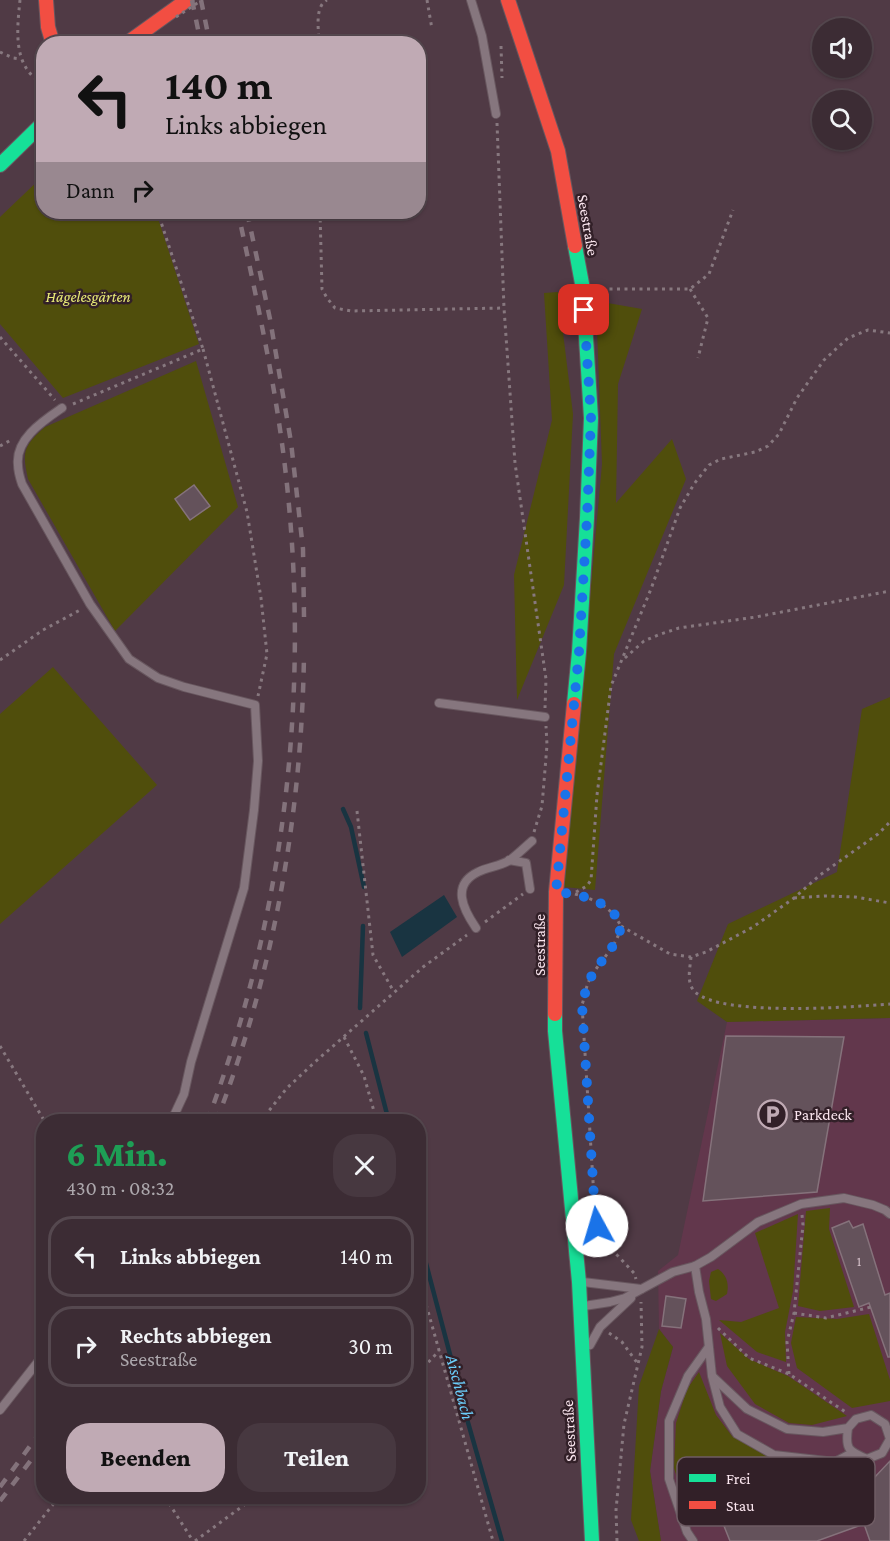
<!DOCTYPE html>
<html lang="de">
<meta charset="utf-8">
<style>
:root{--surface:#3c2c34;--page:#473840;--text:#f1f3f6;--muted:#aca7ac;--line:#55484f;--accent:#c0aab4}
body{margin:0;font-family:"Crimson Pro",serif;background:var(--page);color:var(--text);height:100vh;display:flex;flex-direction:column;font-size:22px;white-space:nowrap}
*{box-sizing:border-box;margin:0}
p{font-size:20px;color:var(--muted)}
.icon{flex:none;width:33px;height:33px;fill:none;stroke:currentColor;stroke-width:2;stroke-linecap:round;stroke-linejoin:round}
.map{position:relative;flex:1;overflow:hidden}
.side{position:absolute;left:36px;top:1114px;width:390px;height:390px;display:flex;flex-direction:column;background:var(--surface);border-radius:24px;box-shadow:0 2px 4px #0004,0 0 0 2px var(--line)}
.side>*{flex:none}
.top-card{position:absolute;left:36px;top:36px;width:390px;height:183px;border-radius:24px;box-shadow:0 2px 4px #0004,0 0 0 2px var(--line);background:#c0aab4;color:#111;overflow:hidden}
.tools{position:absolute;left:812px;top:18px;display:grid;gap:12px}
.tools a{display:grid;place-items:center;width:60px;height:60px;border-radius:50%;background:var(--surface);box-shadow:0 2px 4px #0004,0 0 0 2px var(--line);font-size:30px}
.pin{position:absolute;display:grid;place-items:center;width:51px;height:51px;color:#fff;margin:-26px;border-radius:12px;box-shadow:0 3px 9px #0006}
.me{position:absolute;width:66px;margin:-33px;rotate:354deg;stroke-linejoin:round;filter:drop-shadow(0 0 4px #0008)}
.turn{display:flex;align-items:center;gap:21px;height:126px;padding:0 30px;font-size:27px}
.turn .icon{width:78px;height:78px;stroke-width:2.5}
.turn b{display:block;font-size:42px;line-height:51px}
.then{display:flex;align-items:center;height:57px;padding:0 30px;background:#0003;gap:12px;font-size:22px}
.round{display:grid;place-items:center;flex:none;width:63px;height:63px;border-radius:24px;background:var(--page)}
.headline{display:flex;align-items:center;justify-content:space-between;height:102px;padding:0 30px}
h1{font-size:36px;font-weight:800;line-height:45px;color:#1e9e55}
.button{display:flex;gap:12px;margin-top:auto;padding:12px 30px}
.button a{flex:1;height:69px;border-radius:24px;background:var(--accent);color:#111;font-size:24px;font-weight:800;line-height:69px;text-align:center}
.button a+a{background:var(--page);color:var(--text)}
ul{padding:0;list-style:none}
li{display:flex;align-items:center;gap:18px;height:81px;margin:0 12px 9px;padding:0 18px;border:3px solid var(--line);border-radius:24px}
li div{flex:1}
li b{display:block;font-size:22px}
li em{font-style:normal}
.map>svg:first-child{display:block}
.built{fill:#62374c}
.green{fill:#504e0c}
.water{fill:#193441}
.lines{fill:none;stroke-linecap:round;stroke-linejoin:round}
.stream{stroke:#193441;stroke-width:4.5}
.building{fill:#64525b;stroke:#85727b;stroke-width:1.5}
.lane-casing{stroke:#68575f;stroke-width:10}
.fast-casing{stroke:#68575f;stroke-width:16}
.jam-casing{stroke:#68575f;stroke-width:16}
.path{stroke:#87787f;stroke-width:3;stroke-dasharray:3 4.5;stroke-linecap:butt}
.lane{stroke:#86767e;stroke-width:8}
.fast{stroke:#16e098;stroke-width:14}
.jam{stroke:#f24e42;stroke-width:14}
.rail{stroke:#83727b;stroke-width:4.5;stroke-dasharray:10 10;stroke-linecap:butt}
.path-bridge{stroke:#87787f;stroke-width:3;stroke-dasharray:3 4.5;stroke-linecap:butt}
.route{stroke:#1a73e8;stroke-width:10;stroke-dasharray:0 18}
.labels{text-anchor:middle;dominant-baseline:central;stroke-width:5;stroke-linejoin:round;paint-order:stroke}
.number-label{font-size:14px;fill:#d6c2cb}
.street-label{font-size:16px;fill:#fce7f0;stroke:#322028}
.park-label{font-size:16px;font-style:italic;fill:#e9ec77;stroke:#322028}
.poi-label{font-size:16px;fill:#fce7f0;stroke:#322028;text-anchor:start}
.water-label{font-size:18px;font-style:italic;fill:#6bcdfa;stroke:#322028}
.key{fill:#322028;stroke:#6f5c64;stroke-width:1.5}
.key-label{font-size:16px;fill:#fce7f0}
</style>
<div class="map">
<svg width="890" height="1541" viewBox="0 0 890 1541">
<rect width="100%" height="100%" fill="#503a45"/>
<path class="built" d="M890,1018V1541H661L650,1471L661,1391L673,1347L659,1329L658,1271L678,1255L727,1022Z"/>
<g class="green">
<path d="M43,176L44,212H156L199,344L63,398L0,324V217Z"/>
<path d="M558,292L573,414L564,585L517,700L514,575L552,420L544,293Z"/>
<path d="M596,301L642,309L618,384L616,503L672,439L686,479L614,654L595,890L564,887L602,464Z"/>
<path d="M196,361L238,507L115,631L28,479C22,452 23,446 45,427Z"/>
<path d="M53,667L157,785L0,924V714Z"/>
<path d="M890,697V1018L727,1022L697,1001L728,924L837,872L862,709Z"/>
<path d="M830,1208L829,1229L854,1307L820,1311L798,1306L806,1211Z"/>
<path d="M798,1214L793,1291L785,1332L786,1362L757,1352L719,1320L741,1322L779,1308L755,1233Z"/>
<path d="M718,1269C727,1275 729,1284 727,1294L716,1301L711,1299L709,1281L711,1272Z"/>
<path d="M869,1314L890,1380V1401L852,1408L797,1368L791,1343L796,1317L837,1319Z"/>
<path d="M659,1329L673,1347L661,1391L650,1471L661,1541H639L631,1520L639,1386Z"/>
<path d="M720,1333L749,1359L788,1376L847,1416L812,1425L789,1423L755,1404L727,1366Z"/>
<path d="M699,1372L716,1415L732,1436L775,1459L808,1462L817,1490L737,1516L691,1521L674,1468L676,1423L687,1389Z"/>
</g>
<path class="water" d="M444,895L457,917L402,957L390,932Z"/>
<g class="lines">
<g class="stream">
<path d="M343,809L351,827L364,887"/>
<path d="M360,1008L363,926"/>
<path d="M366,1033L389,1122"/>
<path d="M418,1233L467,1419L502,1541"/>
</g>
</g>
<g class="building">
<path d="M194,485L210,506L190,520L175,499Z"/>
<path d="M726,1036L844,1037L817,1192L703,1201Z"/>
<path d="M849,1221L853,1228L863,1224L885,1295L890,1293V1357H888L869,1303L859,1307L832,1228Z"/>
<path d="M666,1296L686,1299L681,1328L662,1326Z"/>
<path d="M890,1461V1541H870L864,1524L817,1541H730L724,1526L830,1490L827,1482L849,1476L856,1497Z"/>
</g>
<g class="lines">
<defs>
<g id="lane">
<path d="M471,0L482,36L496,114"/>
<path d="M62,408C43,421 15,439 18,465C18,472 20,478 22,484L90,604L129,659L158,678L184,687L255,705L258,761L254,810L244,888L191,1062L184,1094L171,1122"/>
<path d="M439,703L545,717"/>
<path d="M509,860L526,863L530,889"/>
<path d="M476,928C463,909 451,885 478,872C488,867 501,866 510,860C518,854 525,847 532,841"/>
<path d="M695,1266L699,1292L706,1319L712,1376L720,1407L737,1434L774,1455L835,1462L852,1453"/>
<path d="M583,1282L641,1289"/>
<path d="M584,1306L610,1302L625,1298L673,1272L695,1266L711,1257L758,1222L801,1204L844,1198L873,1205L885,1210L890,1214"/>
<path d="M590,1345L600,1327L631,1298"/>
<path d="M713,1377L747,1409L787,1429L823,1432L848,1428L856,1419L871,1415L885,1424L890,1439L882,1453L867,1459C848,1451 845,1449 848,1428"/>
<path d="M0,1410L44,1354"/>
<path d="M693,1541L687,1532L669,1479V1421L688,1376L708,1348"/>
</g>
<g id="fast">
<path d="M0,165L44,122"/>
<path d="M574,704L579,652L587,518L591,418L583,289L575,246"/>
<path d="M555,1014V1031L579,1282L592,1541"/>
</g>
<g id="jam">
<path d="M46,0L48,27L53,44"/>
<path d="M508,0L558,151L575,246"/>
<path d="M126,44L187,0"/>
<path d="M555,1014L556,892L574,704"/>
</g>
</defs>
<use href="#lane" class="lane-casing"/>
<use href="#fast" class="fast-casing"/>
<use href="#jam" class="jam-casing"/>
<g class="path">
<path d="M20,0C17,30 12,68 44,84"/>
<path d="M427,0L432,29"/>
<path d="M319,44C319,30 314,7 327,0"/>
<path d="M501,46L502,78"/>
<path d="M0,52L13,58L21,59"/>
<path d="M497,123L504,308L515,463L546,679L545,708"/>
<path d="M320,212L322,289L327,298L335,308L351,311L504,308"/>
<path d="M602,289H690L709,274L733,210"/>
<path d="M690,289L708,318L698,358"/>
<path d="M0,337L55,400"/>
<path d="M203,349L247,512L261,598L267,654L258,696"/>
<path d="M73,404L203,349L161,222L159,212"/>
<path d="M0,446L11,440"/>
<path d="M625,658L644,641L658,635L679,628L756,617L890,591"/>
<path d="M0,660L43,630L82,609"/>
<path d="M357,811L373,955L394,992"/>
<path d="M534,832L542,806L547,745L546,726"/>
<path d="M576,892L587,886L591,880L597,795L611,686L651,589L680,508L694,484L709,465L721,459L755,452L768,446L779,434L797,398L824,360L848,338L868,330L890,333"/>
<path d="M575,894C598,901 609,905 621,926C617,947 601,959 591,977C586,985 585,996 582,1005L595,1213L599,1239L618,1256L634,1273L636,1279"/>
<path d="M794,898L824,896L855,897L890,903"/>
<path d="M485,922L523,894"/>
<path d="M621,926L670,954L691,957L706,952L753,927L794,898L820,875L878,834L890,822"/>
<path d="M691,957C690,969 686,983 695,992C723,1017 850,1007 890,1004"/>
<path d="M344,1037L364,1076L377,1122"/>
<path d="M0,1046L45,1122"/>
<path d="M260,1122L287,1088L315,1062L423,967L467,935"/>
<path d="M418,1276L493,1541"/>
<path d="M794,1313L826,1318L871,1307"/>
<path d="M718,1328L749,1358L789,1374L847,1413"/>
<path d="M609,1333L622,1342L638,1364"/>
<path d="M418,1373L439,1351"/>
<path d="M789,1374L787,1342L794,1313L803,1225L802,1215"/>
<path d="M165,1497L193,1541"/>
<path d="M24,1541L59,1497"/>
<path d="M195,1541L255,1497"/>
<path d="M617,1541L616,1510L624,1424L642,1347L641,1302"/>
</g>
<use href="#lane" class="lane"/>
<use href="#fast" class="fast"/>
<use href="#jam" class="jam"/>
<g class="rail">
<path d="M192,0L201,44"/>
<path d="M201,0L210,44"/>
<path d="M247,212L270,319L291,442L303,549L304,617"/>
<path d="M207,1122C282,923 309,707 288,495C279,400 258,305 238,212"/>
<path d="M216,1122C274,973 302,812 304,653"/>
<path d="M0,1487L44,1427"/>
<path d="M0,1501L44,1443"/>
</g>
<path class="path-bridge" d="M176,17L202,0"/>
</g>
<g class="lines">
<path class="route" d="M584,310L591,418L587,518L579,652L556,892C576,894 600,898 614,914C617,917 619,922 621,926C617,947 601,959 591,977C586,984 585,996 582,1005L595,1214L597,1226"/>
</g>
<defs>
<symbol id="parking-ring" viewBox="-11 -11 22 22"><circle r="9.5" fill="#322028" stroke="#c0aab4" stroke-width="1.5"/><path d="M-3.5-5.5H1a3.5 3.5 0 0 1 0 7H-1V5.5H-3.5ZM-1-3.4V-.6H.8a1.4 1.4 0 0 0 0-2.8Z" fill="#c0aab4"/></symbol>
</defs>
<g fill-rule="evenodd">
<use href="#parking-ring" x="756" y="1098" width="33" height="33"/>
</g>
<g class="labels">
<g class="number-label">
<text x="859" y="1261">1</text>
</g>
<g class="street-label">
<text transform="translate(588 225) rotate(80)">Seestraße</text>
<text transform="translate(539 945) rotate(-90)">Seestraße</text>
<text transform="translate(569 1431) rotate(-93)">Seestraße</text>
</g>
<g class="park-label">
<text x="88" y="296">Hägelesgärten</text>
</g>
<g class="poi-label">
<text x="794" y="1114">Parkdeck</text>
</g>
<g class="water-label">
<text transform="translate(460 1387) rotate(75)">Aischbach</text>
</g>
</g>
<rect x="677" y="1457" width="198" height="69" rx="9" class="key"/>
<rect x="689" y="1474" width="27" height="8" fill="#16e098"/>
<rect x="689" y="1501" width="27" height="8" fill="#f24e42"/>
<g class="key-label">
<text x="726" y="1484">Frei</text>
<text x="726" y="1511">Stau</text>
</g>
</svg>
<div class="tools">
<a><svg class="icon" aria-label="sound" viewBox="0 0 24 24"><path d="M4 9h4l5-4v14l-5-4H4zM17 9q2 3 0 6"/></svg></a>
<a><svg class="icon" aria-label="search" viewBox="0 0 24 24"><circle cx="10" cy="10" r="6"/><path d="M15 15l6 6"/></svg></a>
</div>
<div class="pin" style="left:584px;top:310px;background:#d93025"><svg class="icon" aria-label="arrive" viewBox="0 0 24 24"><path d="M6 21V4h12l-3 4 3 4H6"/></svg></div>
<svg class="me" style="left:597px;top:1226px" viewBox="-20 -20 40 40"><circle r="19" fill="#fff"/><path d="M0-13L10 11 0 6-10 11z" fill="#1a73e8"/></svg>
<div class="top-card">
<div class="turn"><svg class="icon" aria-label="left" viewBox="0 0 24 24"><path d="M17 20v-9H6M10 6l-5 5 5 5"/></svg><div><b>140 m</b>Links abbiegen</div></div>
<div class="then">Dann<svg class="icon" aria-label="right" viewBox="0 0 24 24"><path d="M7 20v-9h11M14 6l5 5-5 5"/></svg></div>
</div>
<section class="side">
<div class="headline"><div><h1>6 Min.</h1><p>430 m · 08:32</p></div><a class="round"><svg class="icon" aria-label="close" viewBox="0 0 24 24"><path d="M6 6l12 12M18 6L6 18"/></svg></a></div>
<ul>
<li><svg class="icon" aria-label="left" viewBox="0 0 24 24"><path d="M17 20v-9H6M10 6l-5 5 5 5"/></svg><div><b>Links abbiegen</b></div><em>140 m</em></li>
<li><svg class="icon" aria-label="right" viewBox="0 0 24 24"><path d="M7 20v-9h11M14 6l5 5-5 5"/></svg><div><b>Rechts abbiegen</b><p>Seestraße</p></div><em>30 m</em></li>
</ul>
<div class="button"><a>Beenden</a><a>Teilen</a></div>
</section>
</div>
